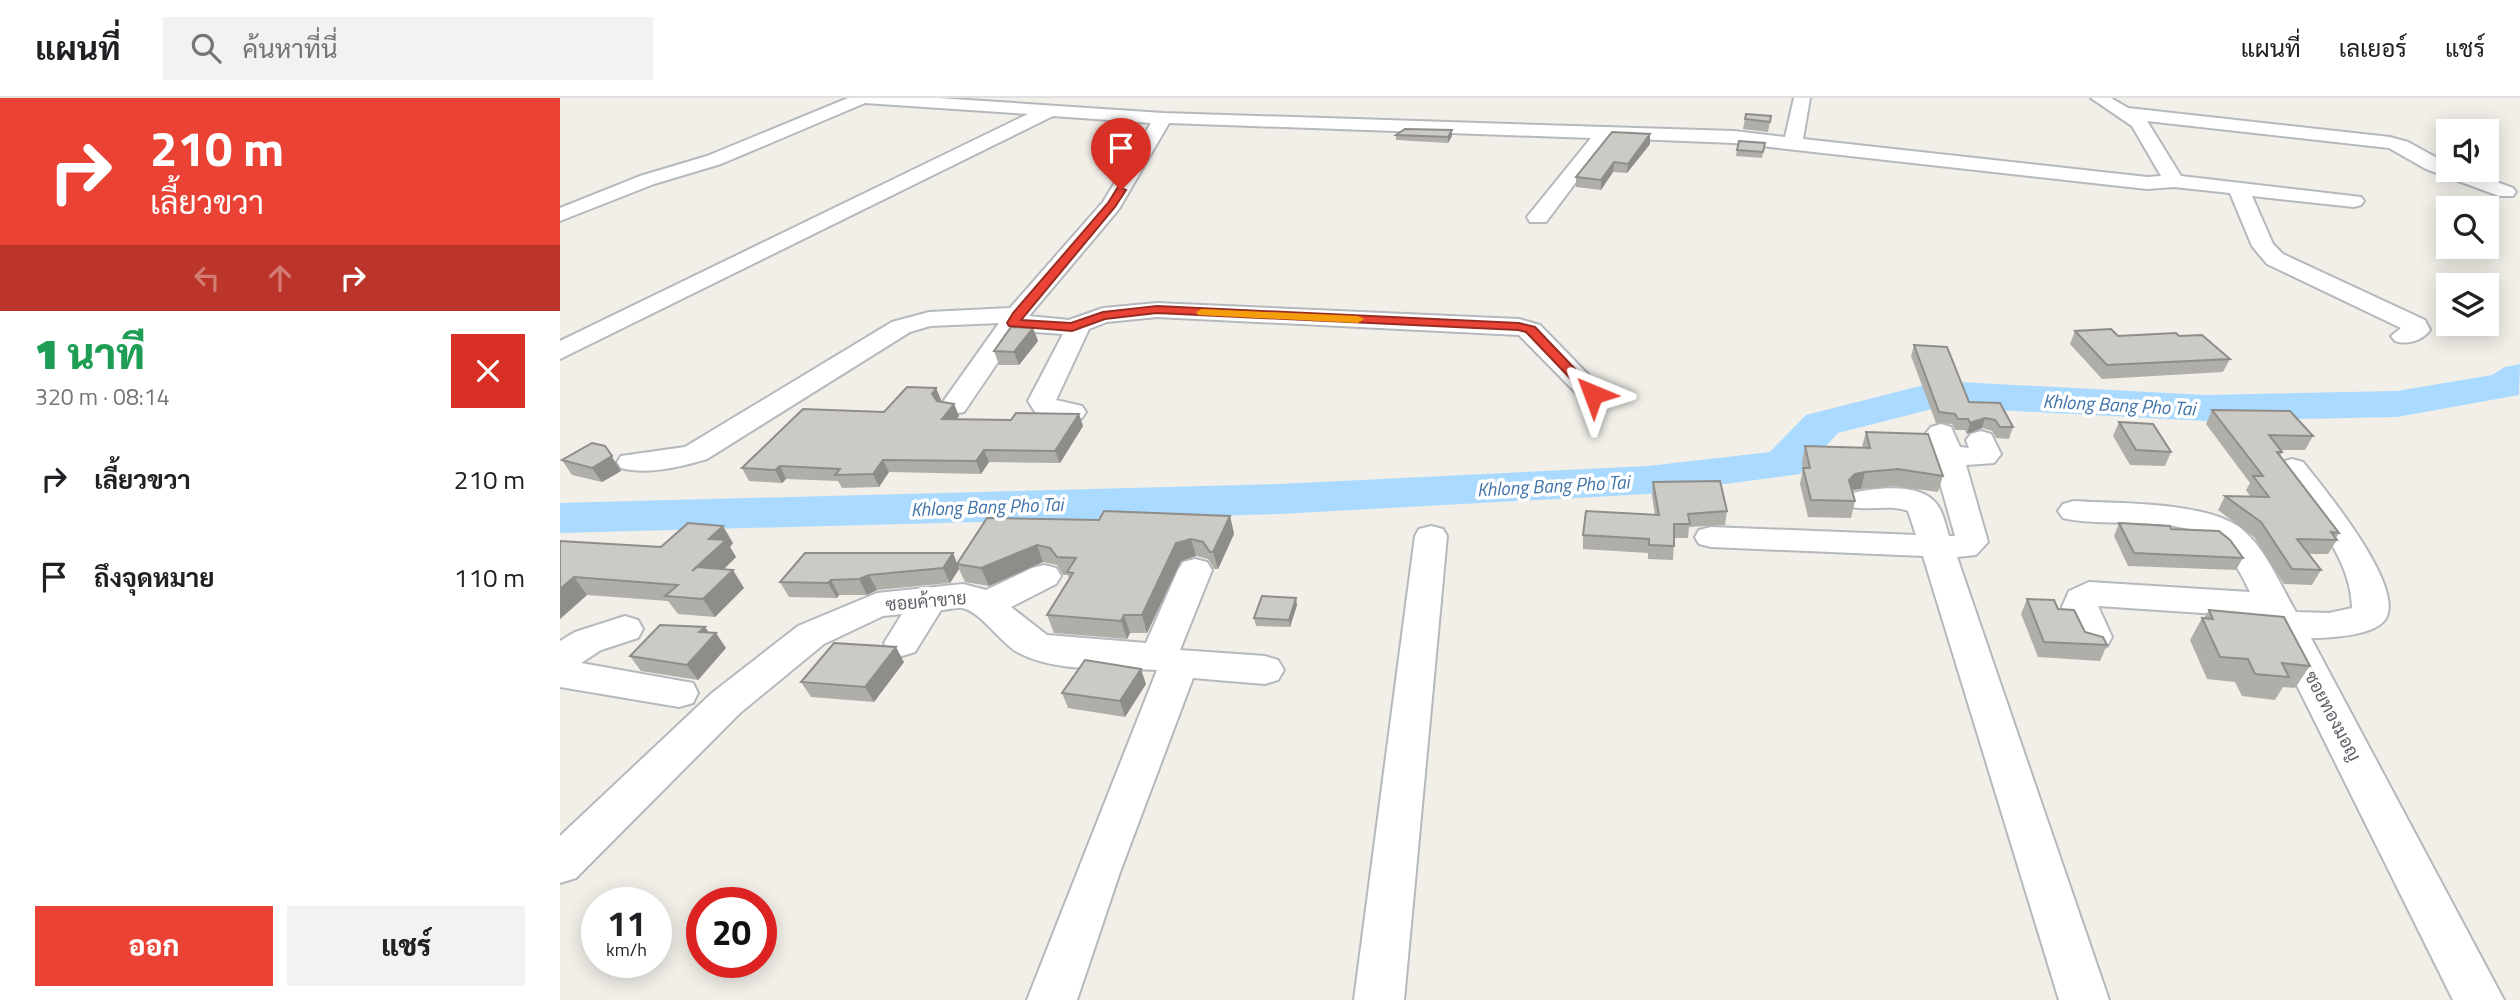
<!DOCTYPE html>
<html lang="th">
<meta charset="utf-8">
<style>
:root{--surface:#fff;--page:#f2f2f2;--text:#202124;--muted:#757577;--line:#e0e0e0;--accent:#ea4335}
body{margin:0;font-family:"Titillium Web",Sarabun,sans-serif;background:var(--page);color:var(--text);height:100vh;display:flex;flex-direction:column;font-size:26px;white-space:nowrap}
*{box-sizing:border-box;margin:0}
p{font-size:23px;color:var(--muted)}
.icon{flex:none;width:38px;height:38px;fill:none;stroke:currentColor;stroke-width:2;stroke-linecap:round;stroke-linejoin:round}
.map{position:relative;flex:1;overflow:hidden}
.details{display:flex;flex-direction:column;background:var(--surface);width:560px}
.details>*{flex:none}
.top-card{background:#ea4335;color:#fff;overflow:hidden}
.controls{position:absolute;left:1876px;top:21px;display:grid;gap:14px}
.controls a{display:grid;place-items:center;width:63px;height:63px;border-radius:0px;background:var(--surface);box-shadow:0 4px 18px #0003;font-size:35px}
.speed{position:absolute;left:21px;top:789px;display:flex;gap:14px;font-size:35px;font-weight:700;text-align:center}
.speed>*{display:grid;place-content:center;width:91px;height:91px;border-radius:50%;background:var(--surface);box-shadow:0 4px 18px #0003;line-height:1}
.speed small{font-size:18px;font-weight:400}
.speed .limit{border:10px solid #d22;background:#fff;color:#111}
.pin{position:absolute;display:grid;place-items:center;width:60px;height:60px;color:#fff;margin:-72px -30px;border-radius:50% 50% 50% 0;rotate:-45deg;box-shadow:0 0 7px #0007}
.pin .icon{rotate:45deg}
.me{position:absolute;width:77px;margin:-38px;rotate:316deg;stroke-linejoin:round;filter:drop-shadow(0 0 5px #0008)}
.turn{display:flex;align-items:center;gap:24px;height:147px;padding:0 35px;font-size:32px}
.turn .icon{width:91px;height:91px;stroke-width:2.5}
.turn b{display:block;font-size:49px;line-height:60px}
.lanes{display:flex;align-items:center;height:66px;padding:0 35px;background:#0003;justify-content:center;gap:35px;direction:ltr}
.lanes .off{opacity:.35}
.round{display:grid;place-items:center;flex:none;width:74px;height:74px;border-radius:0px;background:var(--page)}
.summary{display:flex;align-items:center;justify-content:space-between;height:119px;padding:0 35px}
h1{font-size:42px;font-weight:800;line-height:52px;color:#1e9e55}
.action{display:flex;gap:14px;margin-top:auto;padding:14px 35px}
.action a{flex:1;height:80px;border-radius:0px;background:var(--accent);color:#fff;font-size:28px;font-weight:800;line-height:80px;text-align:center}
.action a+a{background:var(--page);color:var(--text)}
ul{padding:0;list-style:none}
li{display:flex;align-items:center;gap:21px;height:98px;padding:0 35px}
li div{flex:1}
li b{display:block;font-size:26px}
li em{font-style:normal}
header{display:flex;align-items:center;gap:42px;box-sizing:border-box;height:98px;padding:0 35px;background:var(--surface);border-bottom:2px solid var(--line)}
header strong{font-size:33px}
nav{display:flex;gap:38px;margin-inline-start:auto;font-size:24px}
.search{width:490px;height:63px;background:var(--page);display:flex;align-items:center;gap:18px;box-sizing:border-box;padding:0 24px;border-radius:0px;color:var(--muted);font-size:26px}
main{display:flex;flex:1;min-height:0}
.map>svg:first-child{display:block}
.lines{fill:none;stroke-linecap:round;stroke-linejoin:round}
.river{fill:#aadaff;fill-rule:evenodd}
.minor-casing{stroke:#b5b8bc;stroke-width:4}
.minor{fill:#fff;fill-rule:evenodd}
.wall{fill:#afaea9}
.shaded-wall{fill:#8f8d8a}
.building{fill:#cccac5;stroke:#8f8d8a;stroke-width:2}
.route{fill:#ea4335;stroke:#982c22;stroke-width:2}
.slow{fill:#f59e0b}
.labels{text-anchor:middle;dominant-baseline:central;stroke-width:7;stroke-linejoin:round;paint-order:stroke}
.street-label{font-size:18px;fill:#5f6368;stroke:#fff}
.water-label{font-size:19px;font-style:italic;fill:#4174aa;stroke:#fff}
</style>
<header>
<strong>แผนที่</strong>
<div class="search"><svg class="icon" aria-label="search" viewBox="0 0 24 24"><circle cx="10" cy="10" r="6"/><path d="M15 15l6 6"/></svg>ค้นหาที่นี่</div>
<nav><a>แผนที่</a><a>เลเยอร์</a><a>แชร์</a></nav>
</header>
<main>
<section class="details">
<div class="top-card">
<div class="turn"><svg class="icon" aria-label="right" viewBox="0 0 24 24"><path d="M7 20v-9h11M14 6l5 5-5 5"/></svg><div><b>210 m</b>เลี้ยวขวา</div></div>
<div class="lanes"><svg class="icon off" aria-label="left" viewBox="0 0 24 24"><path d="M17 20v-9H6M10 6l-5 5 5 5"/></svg><svg class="icon off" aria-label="ahead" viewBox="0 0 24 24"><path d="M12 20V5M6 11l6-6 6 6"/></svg><svg class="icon" aria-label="right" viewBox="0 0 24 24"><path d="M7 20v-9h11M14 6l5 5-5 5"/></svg></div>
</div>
<div class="summary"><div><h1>1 นาที</h1><p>320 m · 08:14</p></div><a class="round" style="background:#d93025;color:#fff"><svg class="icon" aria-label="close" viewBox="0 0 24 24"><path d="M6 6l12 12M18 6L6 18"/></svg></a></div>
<ul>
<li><svg class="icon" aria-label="right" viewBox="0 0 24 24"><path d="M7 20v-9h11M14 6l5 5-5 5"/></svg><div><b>เลี้ยวขวา</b></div><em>210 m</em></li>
<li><svg class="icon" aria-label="arrive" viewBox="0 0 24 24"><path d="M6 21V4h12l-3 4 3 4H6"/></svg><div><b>ถึงจุดหมาย</b></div><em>110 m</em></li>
</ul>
<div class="action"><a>ออก</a><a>แชร์</a></div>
</section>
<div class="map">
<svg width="1960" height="902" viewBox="0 0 1960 902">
<rect width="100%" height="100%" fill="#f1efe8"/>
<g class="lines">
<path class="river" d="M1960,266L1959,297L1837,319L1646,323L1380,309L1278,335L1240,376L1088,396L719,416L0,435V405L719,386L1088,368L1210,354L1246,317L1380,283L1646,297L1837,293L1932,277L1945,269Z"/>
<defs>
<g id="minor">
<path d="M288,0H378L603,15L1174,33L1225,39L1234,0H1250L1243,41L1587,79L1601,78L1572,28L1531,0H1551L1568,10L1830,39L1848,44L1888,66V72H1904L1953,90L1956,94L1953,98H1939L1866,71L1829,50L1587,23L1621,78L1801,99L1804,103L1801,107L1794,109L1692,98L1713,146L1723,156L1865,222L1870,232C1862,243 1847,247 1835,243L1831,238L1841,230L1707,166L1692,148L1670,95L1614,89L1587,91L1174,45L1049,40L986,124H970L967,119L1031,40L609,25L559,111L469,218L509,222L543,210L597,205L959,221L980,227L1047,296L1043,302L1033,304L1023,302L959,237L597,219L547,224L529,231L496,302L522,308L526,314L522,320L512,322L475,314L468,303L503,236L459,233L404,314L394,316L384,314L380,308L439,225L370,228L350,234L147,361C120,369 88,377 61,370L57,364L61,358L125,349L332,224L369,214L450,210L543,104L591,25L493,18L0,261V243L468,16L305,5L161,66L94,86L0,123V110L80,78L147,58Z"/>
<path d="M1381,326L1391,329L1400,349L1409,350L1406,342L1411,336L1421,333L1431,336L1441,356L1434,365L1406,367L1428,444L1416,457L1397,459L1549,902H1499L1363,458L1151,449L1139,446L1135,439L1139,432L1151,429L1356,437L1348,413C1330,406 1310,413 1292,409L1287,402L1292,395C1314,390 1355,385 1373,402C1383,411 1385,426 1389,438H1395L1366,335L1371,329Z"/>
<path d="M1732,361L1743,364C1762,388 1850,493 1824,523C1811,538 1769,540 1751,540L1944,902H1893L1703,519L1538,508L1552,539L1547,548L1534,552L1521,548L1502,509L1509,493L1529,484L1690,494C1682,478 1674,461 1661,448C1626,414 1548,431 1503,420L1498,413L1503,406L1514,403C1558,406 1649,403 1683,432C1707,453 1720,487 1736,514L1769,515L1792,510C1791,456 1746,412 1717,370L1721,364Z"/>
<path d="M871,428L883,431L887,438L844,902H794L855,438L859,431Z"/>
<path d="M635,461L647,464L652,472L620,552L705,558L718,562L724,572L718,582L705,586L633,580L560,774L517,902H467L597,572C552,569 498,576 457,554C440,544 420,513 402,510C396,509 387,512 381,512L355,554L342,558L329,554L324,545L342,516L323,518L264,546L180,615L16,780L0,785V738L152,595L238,528L317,495L403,486L426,492L472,470L484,467L496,470L501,478L496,486L451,509L487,537L586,545L618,472L623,464Z"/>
<path d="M65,518L78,522L83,531L78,540L41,552L21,565L133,585L138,595L133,605L119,609L0,589V543L15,534Z"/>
</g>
</defs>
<use href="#minor" class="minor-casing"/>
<use href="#minor" class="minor"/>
</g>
<g class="wall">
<path d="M1211,18L1208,34L1183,31L1185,21Z"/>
<path d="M1090,36V46L1067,75L1053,74L1041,92L1016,89V79Z"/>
<path d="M836,37L892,38L888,45L836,42Z"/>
<path d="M1205,45L1202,60L1176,58L1177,52Z"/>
<path d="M473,230L478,243L459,267H439L434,253Z"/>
<path d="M1515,233L1558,238H1619L1670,261L1663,274L1542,281L1510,246Z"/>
<path d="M1354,247L1409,304L1453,329L1449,341L1436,340L1432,333L1422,330L1407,336L1405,332H1395L1392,326L1376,325L1351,258Z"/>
<path d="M376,290L381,302L380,304L394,306L399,318L397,321L451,322L519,316L523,328L500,365L429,364L421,376L329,374L319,389L282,390L278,383L226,381L222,385L189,383L182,370L324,314Z"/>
<path d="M1652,312L1753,338L1745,352H1720L1722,354L1720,358L1779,435L1776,440L1777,442L1768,456H1749L1761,472L1752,487L1724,486L1694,439L1658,412L1665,398H1690L1686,392L1690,385L1646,326Z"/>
<path d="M1559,324L1611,354L1605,368L1570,367L1553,338Z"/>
<path d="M1306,334L1383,378L1378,394L1334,388L1301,391L1292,392L1295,403L1291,420L1248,419L1240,386L1243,370L1242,364L1245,348L1302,349Z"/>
<path d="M2,362L61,373L42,384L12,377Z"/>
<path d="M1093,384L1167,413L1165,427L1129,429L1128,440H1114L1113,462L1088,461V455L1023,451V437L1095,417L1092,397Z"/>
<path d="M670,418L674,436L658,471H654L648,461L636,458L621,463L587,535H570L567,541L494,535L487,517L509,480L508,477H503L497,467L483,464L429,488L405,484L399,471L390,485L317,492L307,497H279L277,500L229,499L220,484L393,455L397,465L539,422Z"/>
<path d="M1559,425L1611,431L1683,460L1676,472L1568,468L1554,438Z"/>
<path d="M0,443L101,449L173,445L170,449L176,459L164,471L184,490L155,519L118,516L108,503L27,497L0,521Z"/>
<path d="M1467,501L1498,511L1525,534L1547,547L1540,563L1478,559L1461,516Z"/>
<path d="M737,507L730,529L696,528L694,520Z"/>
<path d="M1649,512L1750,568L1735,590L1723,589L1715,602L1682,598L1675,584L1647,581L1630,542L1642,520H1644Z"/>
<path d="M145,529L149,535L166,550L138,582L81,573L70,558Z"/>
<path d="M344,564L314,604L251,599L241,584Z"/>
<path d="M586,586L565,619L508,610L502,595Z"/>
</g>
<g class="shaded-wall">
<path d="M892,32V38L888,45V39Z"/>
<path d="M1090,36V46L1067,75L1068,66Z"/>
<path d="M1054,64L1053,74L1041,92V82Z"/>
<path d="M473,230L478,243L459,267L454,254Z"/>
<path d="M376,290L381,302L377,308L372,296Z"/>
<path d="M394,306L399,318L387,333L382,321Z"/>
<path d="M519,316L523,328L500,365L495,353Z"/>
<path d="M1425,320L1422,330L1407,336L1410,325Z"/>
<path d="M45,348L61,373L42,384L32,370Z"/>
<path d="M424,352L429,364L421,376L416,363Z"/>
<path d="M323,362L329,374L319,389L313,376Z"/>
<path d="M220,368L226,381L222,385L215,372Z"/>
<path d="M1305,374L1301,391L1291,392L1289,382L1295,376Z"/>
<path d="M670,418L674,436L658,471L653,454Z"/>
<path d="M163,428L173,445L170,449L176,459L144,491L132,473L149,441Z"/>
<path d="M631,441L636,458L621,463L587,535L582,517L616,445Z"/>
<path d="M477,447L483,464L429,488L421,470Z"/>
<path d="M393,455L399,471L390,485L383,470Z"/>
<path d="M173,472L184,490L155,519L143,501Z"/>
<path d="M309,477L317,492L307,497L299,481Z"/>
<path d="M14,479L27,497L0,521V491Z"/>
<path d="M271,482L279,497L277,500L268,485Z"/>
<path d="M736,500L737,507L730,529L729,522Z"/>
<path d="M564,517L570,535L567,541L561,523Z"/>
<path d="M145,529L152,539L156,535L166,550L138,582L127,567L139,534Z"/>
<path d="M336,549L344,564L314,604L305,589Z"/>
<path d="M581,571L586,586L565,619L560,603Z"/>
</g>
<g class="building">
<path d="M1186,16L1211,18L1210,24L1185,21Z"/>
<path d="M845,31L892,32L888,39L836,37Z"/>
<path d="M1052,34L1090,36L1068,66L1054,64L1041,82L1016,79Z"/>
<path d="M1179,43L1205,45L1203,54L1177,52Z"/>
<path d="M451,229L473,230L454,254L434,253Z"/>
<path d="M1551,231L1558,238L1616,235L1619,238L1642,237L1670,261L1547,267L1515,233Z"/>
<path d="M1354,247L1387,249L1409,304L1440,305L1453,329H1440L1435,322L1425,320L1410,325L1408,321H1398L1395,316L1379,314Z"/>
<path d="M347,289L376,290L372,296L377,303L394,306L382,321L451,322L456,315L519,316L495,353L424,352L416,363L323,362L313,376L275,377L280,371L220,368L215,372L182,370L243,311L324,314Z"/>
<path d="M1652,312L1730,313L1753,338L1709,337L1722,354H1717L1779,435L1771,434L1777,442L1737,441L1761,472L1732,471L1701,424L1665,398L1709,399L1693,378H1703Z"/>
<path d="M1559,324L1593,326L1611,354L1576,352Z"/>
<path d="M1306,334L1368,336L1383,378L1338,371L1305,374L1295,376L1289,382L1295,403L1251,402L1243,370H1250L1245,348L1310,350Z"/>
<path d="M32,345L45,348L52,358L32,370L2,362Z"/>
<path d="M1160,383L1167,413L1128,416L1130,426H1114V448L1089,447V441L1023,437L1026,413L1099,417L1093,384Z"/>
<path d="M544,413L670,418L653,454H650L643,444L631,441L616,445L582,517H564L561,523L487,517L513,475L507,474L516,460L497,459L490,450L477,447L421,470L397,466L427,420L539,422Z"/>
<path d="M128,425L163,428L149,441L166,442L132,473L137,469L173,472L143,501L105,498L118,487L14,479L0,491V443L101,449Z"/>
<path d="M1559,425L1610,428L1611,431L1659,433L1670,442L1683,460L1574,455Z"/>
<path d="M245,455H393L383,470L309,477L299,481L271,482L268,485L220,484Z"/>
<path d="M702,498L736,500L729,522L694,520Z"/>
<path d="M1467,501L1494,502L1498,511L1514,512L1525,534L1543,539L1547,547L1484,544Z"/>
<path d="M1649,512L1724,519L1750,568L1722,565L1729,579L1695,576L1688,561L1660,559L1642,520L1653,521Z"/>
<path d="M100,527L145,529L139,534L156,535L127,567L70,558Z"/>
<path d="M274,545L336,549L305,589L241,584Z"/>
<path d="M525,562L581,571L560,603L502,595Z"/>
</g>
<path class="route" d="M558,89L566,92L555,109L461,222L511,225L543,214L597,208L959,225L975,229L1039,296L1038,299H1028L966,234L958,232L597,215L545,221L512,233L449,228L447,225L453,215L548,105Z"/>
<path class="slow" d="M642,211L798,218L804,221L798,225L638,217L636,214Z"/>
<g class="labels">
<g class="street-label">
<text transform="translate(366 503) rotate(-5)">ซอยค้าขาย</text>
<text transform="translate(1773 618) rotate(62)">ซอยทองมอญ</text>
</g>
<g class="water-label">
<text transform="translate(1559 306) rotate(3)">Khlong Bang Pho Tai</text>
<text transform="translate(993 387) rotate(-3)">Khlong Bang Pho Tai</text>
<text transform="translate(427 408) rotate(-2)">Khlong Bang Pho Tai</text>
</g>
</g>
</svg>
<div class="controls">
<a><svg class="icon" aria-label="sound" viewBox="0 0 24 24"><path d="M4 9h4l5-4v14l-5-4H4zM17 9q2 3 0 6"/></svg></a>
<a><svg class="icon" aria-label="search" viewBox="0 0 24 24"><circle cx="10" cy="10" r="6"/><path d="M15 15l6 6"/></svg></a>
<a><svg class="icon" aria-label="layers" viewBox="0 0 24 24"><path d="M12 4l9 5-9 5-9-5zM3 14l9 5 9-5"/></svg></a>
</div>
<div class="speed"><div>11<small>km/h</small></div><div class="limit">20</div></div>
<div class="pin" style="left:561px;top:92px;background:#d93025"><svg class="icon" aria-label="arrive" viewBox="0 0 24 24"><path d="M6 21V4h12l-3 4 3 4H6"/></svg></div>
<svg class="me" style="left:1033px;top:296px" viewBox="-20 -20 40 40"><path d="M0-17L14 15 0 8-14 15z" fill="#ea4335" stroke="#fff" stroke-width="4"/></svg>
</div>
</main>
